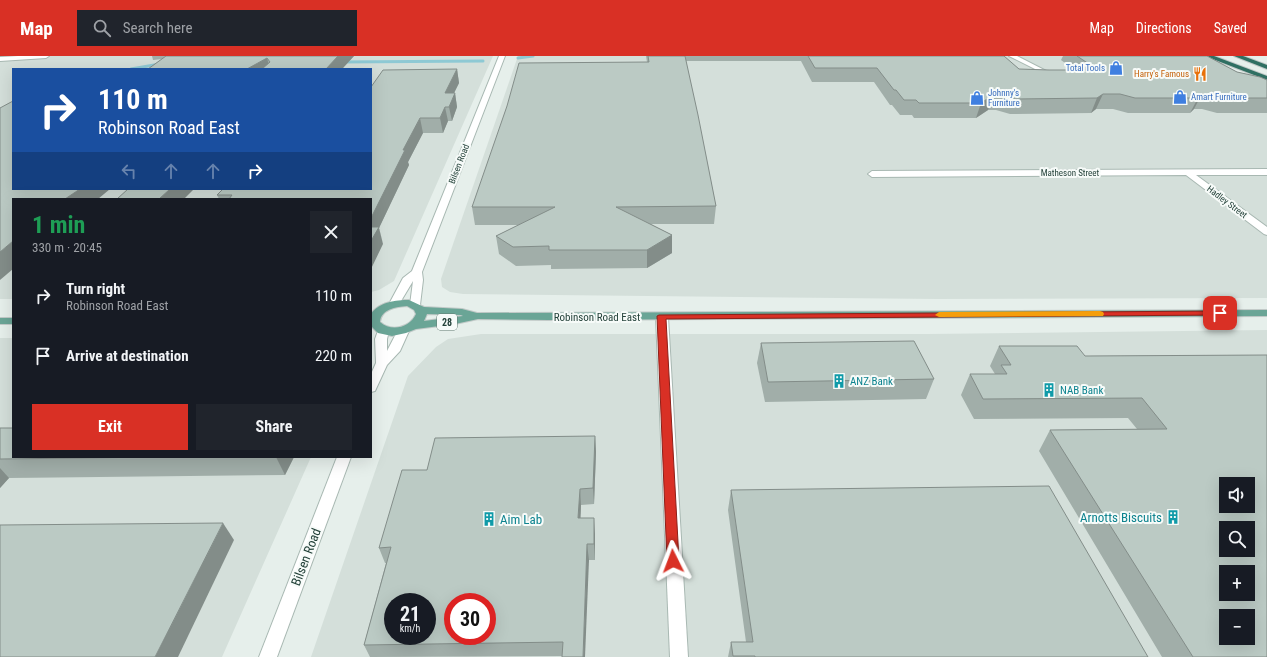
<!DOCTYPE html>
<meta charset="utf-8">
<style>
:root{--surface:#171b24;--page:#20242c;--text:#f1f3f6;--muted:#9ea1a6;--accent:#d93025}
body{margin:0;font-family:"Roboto Condensed",sans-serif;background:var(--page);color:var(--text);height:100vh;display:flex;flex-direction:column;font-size:15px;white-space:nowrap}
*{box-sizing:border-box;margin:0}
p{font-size:13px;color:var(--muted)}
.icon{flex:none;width:22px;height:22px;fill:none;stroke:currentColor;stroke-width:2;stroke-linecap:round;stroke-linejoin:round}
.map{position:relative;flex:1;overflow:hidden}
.panel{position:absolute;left:12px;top:142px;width:360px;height:260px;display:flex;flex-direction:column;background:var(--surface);border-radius:0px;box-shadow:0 4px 16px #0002}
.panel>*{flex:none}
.guide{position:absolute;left:12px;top:12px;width:360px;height:122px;border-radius:0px;box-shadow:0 4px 16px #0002;background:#1a4fa0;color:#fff;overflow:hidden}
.controls{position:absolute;left:1219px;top:421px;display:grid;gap:8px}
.controls a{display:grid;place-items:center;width:36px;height:36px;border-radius:0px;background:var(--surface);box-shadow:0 4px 16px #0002;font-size:20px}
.speed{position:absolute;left:384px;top:537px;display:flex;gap:8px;font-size:20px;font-weight:700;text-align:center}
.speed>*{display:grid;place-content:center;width:52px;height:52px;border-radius:50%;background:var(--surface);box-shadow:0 4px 16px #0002;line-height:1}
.speed small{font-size:10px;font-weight:400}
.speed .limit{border:6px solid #d22;background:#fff;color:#111}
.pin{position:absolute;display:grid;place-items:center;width:34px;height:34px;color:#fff;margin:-17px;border-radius:8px;box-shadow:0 2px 6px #0006}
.me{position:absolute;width:44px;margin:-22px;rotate:357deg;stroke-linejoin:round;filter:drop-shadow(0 0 3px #0008)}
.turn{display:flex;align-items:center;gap:14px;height:84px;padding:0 20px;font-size:18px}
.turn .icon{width:52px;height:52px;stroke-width:2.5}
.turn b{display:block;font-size:28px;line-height:34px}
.lanes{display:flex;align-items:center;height:38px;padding:0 20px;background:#0003;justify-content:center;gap:20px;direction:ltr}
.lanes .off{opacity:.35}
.round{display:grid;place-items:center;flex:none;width:42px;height:42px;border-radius:0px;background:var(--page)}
.headline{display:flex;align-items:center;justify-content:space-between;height:68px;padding:0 20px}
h1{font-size:24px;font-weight:700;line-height:30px;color:#1e9e55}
.button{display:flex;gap:8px;margin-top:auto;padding:8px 20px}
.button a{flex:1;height:46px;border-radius:0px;background:var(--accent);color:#fff;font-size:16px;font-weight:700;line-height:46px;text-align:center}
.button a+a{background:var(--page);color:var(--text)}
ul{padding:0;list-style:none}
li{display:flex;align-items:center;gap:12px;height:60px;padding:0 20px}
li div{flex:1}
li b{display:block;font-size:15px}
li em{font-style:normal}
header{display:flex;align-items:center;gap:24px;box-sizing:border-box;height:56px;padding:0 20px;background:var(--accent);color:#fff}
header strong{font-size:19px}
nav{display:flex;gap:22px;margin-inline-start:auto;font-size:14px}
.search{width:280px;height:36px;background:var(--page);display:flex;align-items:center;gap:10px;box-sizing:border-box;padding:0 14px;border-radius:0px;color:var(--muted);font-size:15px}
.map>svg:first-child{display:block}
.built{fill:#d4dfda;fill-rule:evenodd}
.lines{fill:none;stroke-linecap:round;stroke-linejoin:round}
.stream{stroke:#8ec9d4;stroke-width:3}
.minor-casing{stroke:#a8b8b2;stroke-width:2}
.major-casing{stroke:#c2cac8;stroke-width:2}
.highway-casing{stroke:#c2cac8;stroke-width:2}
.minor{fill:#fff;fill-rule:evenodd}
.major{fill:#6aa596;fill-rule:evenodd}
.highway{fill:#2f6f62;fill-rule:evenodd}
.wall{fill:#a1aea9}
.shaded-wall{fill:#838d89}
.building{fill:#bbcac4;stroke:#838d89;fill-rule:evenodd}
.route{fill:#d93025;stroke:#8d1f18}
.slow{fill:#f59e0b}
.labels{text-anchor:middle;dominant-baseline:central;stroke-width:4;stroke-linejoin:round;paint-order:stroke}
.far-shop-label{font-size:9px;fill:#366cbe;stroke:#f7fbf9;text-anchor:start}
.far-food-label{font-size:9px;fill:#c56008;stroke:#f7fbf9;text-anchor:end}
.far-street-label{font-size:9px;fill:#24423a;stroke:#f7fbf9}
.shield{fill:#f7fbf9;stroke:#637a73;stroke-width:1}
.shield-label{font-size:10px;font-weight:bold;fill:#24423a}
.street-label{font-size:11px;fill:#24423a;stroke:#f7fbf9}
.culture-label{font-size:11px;fill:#0d838f;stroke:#f7fbf9;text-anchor:start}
.near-culture-label{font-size:13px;fill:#0d838f;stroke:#f7fbf9;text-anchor:end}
.near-street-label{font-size:13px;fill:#24423a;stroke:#f7fbf9}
</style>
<header>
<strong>Map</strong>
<div class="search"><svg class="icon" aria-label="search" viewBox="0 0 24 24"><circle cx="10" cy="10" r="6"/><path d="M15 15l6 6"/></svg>Search here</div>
<nav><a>Map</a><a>Directions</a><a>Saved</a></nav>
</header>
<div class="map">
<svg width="1267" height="601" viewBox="0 0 1267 601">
<rect width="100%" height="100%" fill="#e6efeb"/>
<g class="built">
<path d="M0,0H493L394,225L379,234L371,236V143H13V243H0ZM13,13H371V133H13Z"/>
<path d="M518,0H1193L1267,29V242L937,243L463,238L450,236L442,231L441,223Z"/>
<path d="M1267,274V601H311L408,320L436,291L448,283L481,278H928ZM1226,428H1248V450H1226ZM1226,472H1248V494H1226ZM1226,516H1248V538H1226ZM393,546H427V580H393ZM453,546H487V580H453ZM1226,560H1248V582H1226Z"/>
<path d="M0,282H13V401H311L222,601H0Z"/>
</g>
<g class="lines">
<g class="stream">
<path d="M518,2L533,0"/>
<path d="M341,6L483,5"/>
<path d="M131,13L160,8"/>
</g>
<defs>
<g id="minor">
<path d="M18,0H49L46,2L0,5V1Z"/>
<path d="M499,0H505L422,216L423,224L420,249L415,252L410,249L413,225L398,250H390L389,248L403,222L412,215Z"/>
<path d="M1009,0H1017L1058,21L1053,22Z"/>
<path d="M1267,113V119H1196L1267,171V179L1264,178L1186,119L872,121L868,118L872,115Z"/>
<path d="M662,258L666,259L668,261L688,601H670L656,261L658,259Z"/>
<path d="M383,271L387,272L389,275L387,283V295L399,272H407L409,275L400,295L387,309L375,335L371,336V318L376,307L375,283L379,272Z"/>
<path d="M337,401H351L277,601H259Z"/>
</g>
<g id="major">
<path d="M409,244L424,251L462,253L477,257L1267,254V260L549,264L478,263L455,268L416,273L406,277L392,280L378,277L371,270V258C379,246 396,244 409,244ZM407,250L414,254L416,258C410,272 391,276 380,266C381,253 396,251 407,250ZM427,258L461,259L463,260L424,265Z"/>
<rect x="0" y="262" width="13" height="6"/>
</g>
<g id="highway">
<path d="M1205,0H1214L1267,20V24Z"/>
<path d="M1234,0H1243L1267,9V13Z"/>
</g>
</defs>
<use href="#minor" class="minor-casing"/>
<use href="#major" class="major-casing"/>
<use href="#highway" class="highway-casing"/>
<use href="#minor" class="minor"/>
<use href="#major" class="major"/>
<use href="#highway" class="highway"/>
</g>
<g class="wall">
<path d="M152,0H354L342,13H148L162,3L153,4Z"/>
<path d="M646,0H1004L1019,13L1049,14H1072L1065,9V7L1061,4L1063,0H1207L1237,16L1267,24V57H1217L1202,53H1194L1190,57H1128L1113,53H1096L1091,57L1010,58L996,54H988L976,62H914L912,59H900L892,49H890L874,26H812L801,5H686L716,150L714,168H651L672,179V197L647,212L551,213V209L516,210L499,198L496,180L519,169H475L472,151L647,6Z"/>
<path d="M457,13L459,27L454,37H455L457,51L452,65H448L443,77H423L408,106L409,109L379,172L383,188L371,143H219L217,139L371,133V31Z"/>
<path d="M761,287L934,323L926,343L765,346L757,307Z"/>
<path d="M999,290L1085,300L1267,299V601H1162L1039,395L1050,374L1137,373L1128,362L974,363L961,339L970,318H995L990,310Z"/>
<path d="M0,372L13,401H294L285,419L9,422L0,432Z"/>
<path d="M595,380L596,396L594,448L581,449L580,462L595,478V504H589L562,600L370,601L364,589L386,507H385L379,492L427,414Z"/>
<path d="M731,434L1148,601H728L731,586H746L728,454Z"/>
</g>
<g class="shaded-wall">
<path d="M338,0H354L342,13H326Z"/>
<path d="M267,2L270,13H247Z"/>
<path d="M457,13L459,27L447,51L445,37Z"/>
<path d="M455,37L457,51L452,65L449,51Z"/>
<path d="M1103,38L1096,53L1091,57L1097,42Z"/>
<path d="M1202,38L1194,53L1190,57L1198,42Z"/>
<path d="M993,39L988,54L976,62L981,47Z"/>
<path d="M445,51L448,65L443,77L440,62Z"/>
<path d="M420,62L423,77L408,106L409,109L379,172L383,188L371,213V162L403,94Z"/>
<path d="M80,133H110L98,143H65Z"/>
<path d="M170,133H194L184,143H159Z"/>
<path d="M672,179V197L647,212V194Z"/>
<path d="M13,185V213L0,224V196Z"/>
<path d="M595,380L596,396L594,448L593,432Z"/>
<path d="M276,401H294L285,419Z"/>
<path d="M0,412L9,422L0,432Z"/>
<path d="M580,433L581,449L580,478L578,462Z"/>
<path d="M594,462L595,478V504L594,488Z"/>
<path d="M223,467L234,484L178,601H155Z"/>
<path d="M587,488L589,504L585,601H583Z"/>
</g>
<g class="building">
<path d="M166,0H338L326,13H262L270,6L267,2L247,13H148Z"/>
<path d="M648,0H685L698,59L716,150L616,151L672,179L647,194H549V190L513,191L496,180L555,151H472L507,50L519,7L649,6Z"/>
<path d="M808,0H1004L1019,13L1049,14H1098L1077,0H1207L1237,16L1260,21L1267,24V42H1225L1210,38H1202L1198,42H1135L1120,38H1103L1097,42L1015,43L1001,39H993L981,47H919L916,44H904L896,34H894L877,12H815Z"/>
<path d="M457,13L445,37H455L449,51H445L440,62H420L403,94H405L371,162V143H229L232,139H217L223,133H371V31L383,14Z"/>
<path d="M13,45V133H80L65,143H13V185L0,196V52Z"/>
<path d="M128,133H170L159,143H117Z"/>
<path d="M371,171H379L371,185Z"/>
<path d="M914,285L934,323L768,326L761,287Z"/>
<path d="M999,290H1077L1085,300L1267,299V601H1193L1050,374L1167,373L1142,342L983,343L970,318H1007L1001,309H1011ZM1226,428H1248V450H1226ZM1226,472H1248V494H1226ZM1226,516H1248V538H1226ZM1226,560H1248V582H1226Z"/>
<path d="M0,372H13V401H158L0,403Z"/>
<path d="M595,380L593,432L580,433L578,462H594V488H587L583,601H562L563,586L364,589L391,491L379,492L402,414H427L435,382ZM393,546H427V580H393ZM453,546H487V580H453Z"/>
<path d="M1049,430L1148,601H755V600H733L731,586H753L731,434Z"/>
<path d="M223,467L155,601H0V469Z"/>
</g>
<path class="route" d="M1220,255L1224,257L1223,259L666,263L679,505L677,509L673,511L669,509L667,505L657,260L659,259Z"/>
<path class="slow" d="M1100,255L1103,256L1104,258L1103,260L939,261L935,259L939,256Z"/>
<defs>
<symbol id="shop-bare" viewBox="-9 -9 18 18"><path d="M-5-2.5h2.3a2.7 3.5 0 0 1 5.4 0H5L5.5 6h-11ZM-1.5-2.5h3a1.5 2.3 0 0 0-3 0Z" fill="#3f7fe0" stroke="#f7fbf9" stroke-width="2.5" paint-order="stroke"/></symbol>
<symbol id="restaurant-bare" viewBox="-9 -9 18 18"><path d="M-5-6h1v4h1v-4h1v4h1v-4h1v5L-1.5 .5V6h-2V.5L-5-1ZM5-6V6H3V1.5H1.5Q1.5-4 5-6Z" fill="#e8710a" stroke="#f7fbf9" stroke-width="2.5" paint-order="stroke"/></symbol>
<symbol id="building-bare" viewBox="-9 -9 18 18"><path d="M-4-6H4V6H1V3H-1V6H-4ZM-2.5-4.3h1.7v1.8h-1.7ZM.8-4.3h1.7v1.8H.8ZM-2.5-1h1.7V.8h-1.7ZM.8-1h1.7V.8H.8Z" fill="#0f9aa8" stroke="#f7fbf9" stroke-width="2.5" paint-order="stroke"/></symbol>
</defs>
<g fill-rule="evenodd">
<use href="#shop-bare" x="1106" y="2" width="20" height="20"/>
<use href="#restaurant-bare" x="1190" y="8" width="20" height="20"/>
<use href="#shop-bare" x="1170" y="31" width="20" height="20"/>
<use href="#shop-bare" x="967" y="32" width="20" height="20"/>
<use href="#building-bare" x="829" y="315" width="20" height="20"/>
<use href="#building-bare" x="1039" y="324" width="20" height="20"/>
<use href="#building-bare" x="1163" y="451" width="20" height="20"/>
<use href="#building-bare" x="479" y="453" width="20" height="20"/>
</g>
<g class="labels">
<g class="far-shop-label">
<text x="1105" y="12" text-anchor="end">Total Tools</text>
<text x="988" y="37">Johnny's<tspan x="988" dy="10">Furniture</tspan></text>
<text x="1191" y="41">Amart Furniture</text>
</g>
<g class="far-food-label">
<text x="1189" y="18">Harry's Famous</text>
</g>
<g class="far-street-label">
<text transform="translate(459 108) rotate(-69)">Bilsen Road</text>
<text x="1070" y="117">Matheson Street</text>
<text transform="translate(1227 146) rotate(37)">Hadley Street</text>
</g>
<rect class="shield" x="437" y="258" width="20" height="16" rx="3"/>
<g class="shield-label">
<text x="447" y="266">28</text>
</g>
<g class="street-label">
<text x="597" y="261">Robinson Road East</text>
</g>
<g class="culture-label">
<text x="850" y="325">ANZ Bank</text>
<text x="1060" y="334">NAB Bank</text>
</g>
<g class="near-culture-label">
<text x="1162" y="461">Arnotts Biscuits</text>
<text x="500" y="463" text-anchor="start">Aim Lab</text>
</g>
<g class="near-street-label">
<text transform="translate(306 501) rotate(-69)">Bilsen Road</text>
</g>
</g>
</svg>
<div class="controls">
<a><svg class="icon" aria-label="sound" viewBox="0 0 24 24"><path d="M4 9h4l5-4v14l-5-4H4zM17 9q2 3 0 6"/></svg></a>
<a><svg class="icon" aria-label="search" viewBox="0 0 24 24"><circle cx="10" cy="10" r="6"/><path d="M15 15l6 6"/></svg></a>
<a>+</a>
<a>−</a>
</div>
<div class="speed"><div>21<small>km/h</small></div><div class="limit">30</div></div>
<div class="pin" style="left:1220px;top:257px;background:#d93025"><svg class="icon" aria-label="arrive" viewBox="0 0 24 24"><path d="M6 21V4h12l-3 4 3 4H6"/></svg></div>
<svg class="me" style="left:673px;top:505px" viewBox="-20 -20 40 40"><path d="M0-17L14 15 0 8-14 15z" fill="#d93025" stroke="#fff" stroke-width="4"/></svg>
<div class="guide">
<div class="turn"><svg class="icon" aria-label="right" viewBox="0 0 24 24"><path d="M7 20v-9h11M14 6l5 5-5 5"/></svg><div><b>110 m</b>Robinson Road East</div></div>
<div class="lanes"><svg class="icon off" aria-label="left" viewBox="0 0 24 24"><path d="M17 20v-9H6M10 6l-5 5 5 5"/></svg><svg class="icon off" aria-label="ahead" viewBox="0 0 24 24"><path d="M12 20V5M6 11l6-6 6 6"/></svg><svg class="icon off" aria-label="ahead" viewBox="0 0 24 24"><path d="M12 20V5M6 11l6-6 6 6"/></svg><svg class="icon" aria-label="right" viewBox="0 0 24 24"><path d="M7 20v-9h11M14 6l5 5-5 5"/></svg></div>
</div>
<section class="panel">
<div class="headline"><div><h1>1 min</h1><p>330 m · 20:45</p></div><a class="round"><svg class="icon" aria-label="close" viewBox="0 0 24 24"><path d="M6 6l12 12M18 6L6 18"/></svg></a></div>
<ul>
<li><svg class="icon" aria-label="right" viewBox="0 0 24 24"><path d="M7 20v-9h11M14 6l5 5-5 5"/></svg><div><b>Turn right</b><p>Robinson Road East</p></div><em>110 m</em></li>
<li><svg class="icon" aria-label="arrive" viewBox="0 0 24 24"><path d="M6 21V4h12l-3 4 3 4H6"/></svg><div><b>Arrive at destination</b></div><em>220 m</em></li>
</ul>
<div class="button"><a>Exit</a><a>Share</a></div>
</section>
</div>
